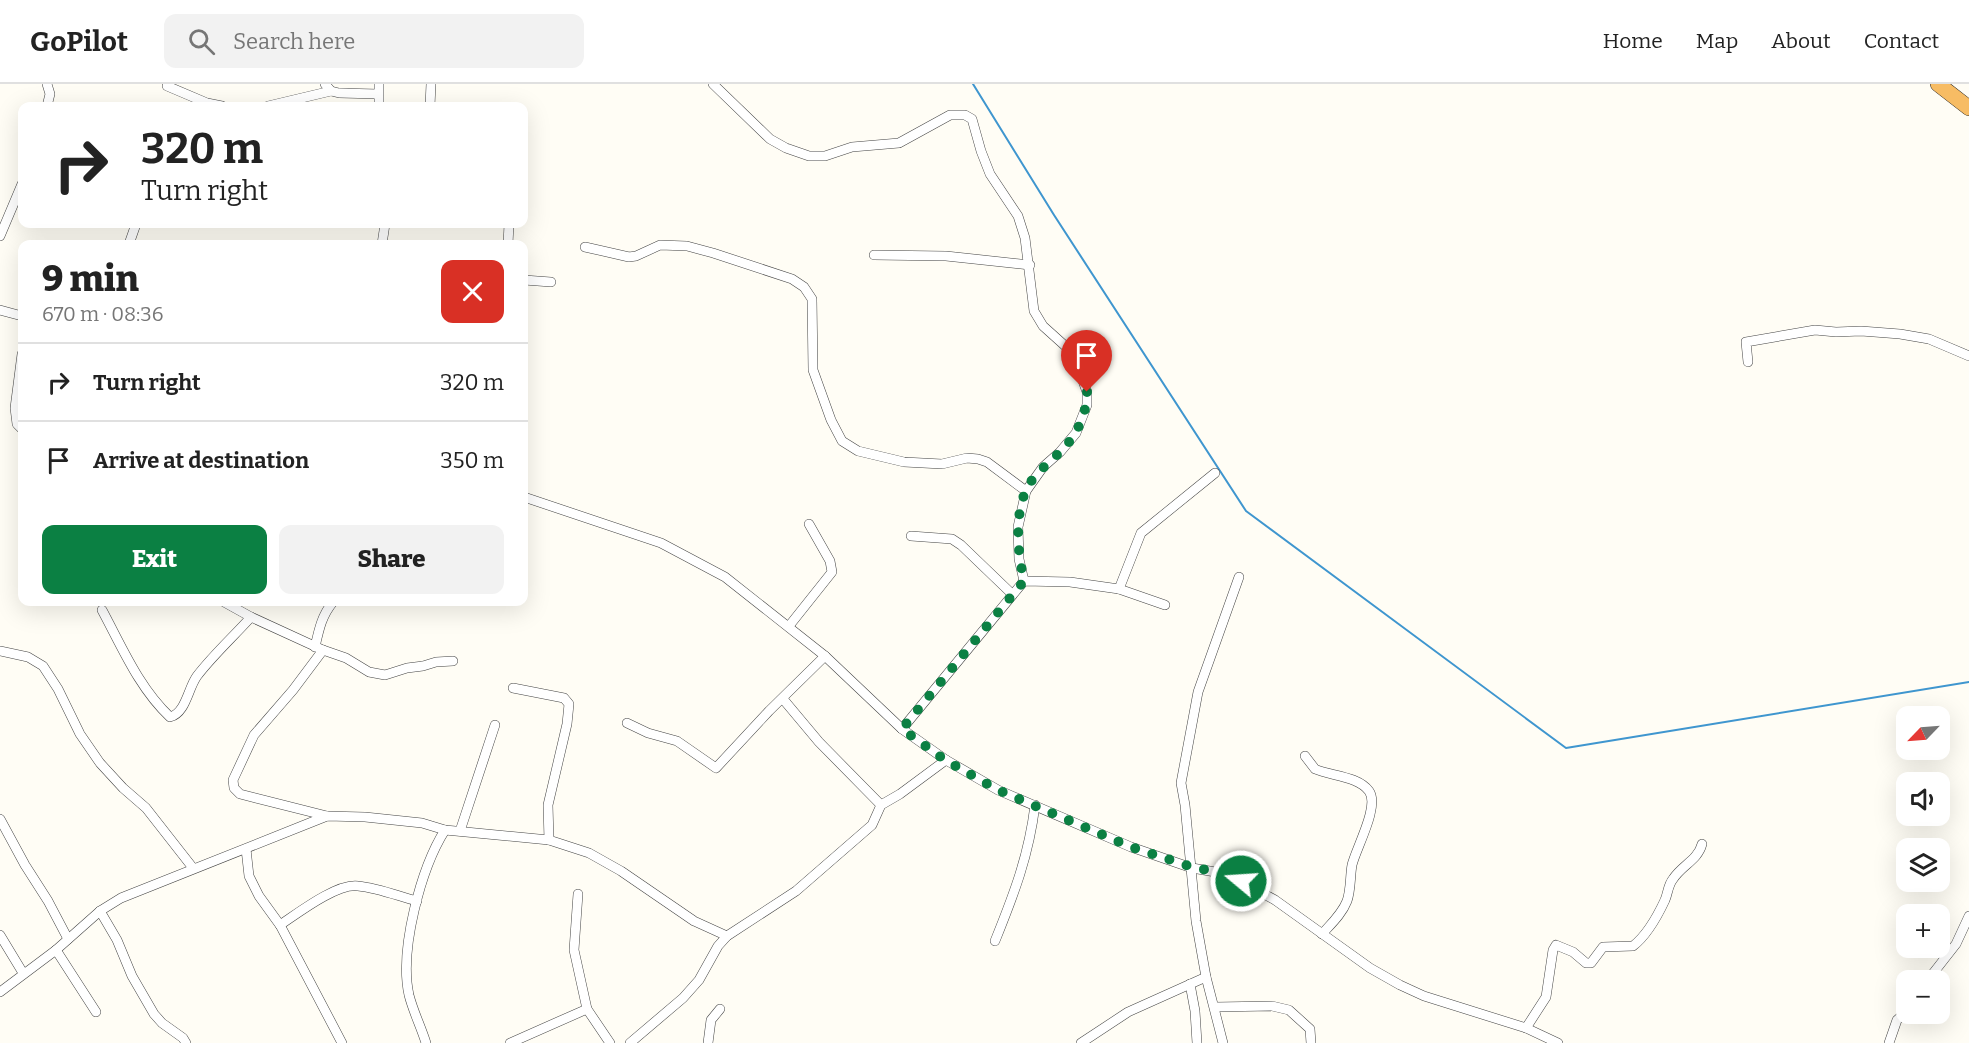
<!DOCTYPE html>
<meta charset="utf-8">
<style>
:root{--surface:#fff;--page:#f2f2f2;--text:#222;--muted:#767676;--line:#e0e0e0;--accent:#0b8043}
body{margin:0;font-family:Bitter,serif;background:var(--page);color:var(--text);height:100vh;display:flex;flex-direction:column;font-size:22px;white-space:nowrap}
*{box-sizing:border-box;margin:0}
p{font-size:20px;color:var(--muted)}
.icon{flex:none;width:33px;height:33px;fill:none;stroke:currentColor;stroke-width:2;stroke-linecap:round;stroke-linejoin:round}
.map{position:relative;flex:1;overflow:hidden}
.panel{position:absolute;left:18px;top:156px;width:510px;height:366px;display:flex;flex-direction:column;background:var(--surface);border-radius:12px;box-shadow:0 6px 24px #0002}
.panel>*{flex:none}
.banner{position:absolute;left:18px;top:18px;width:510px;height:126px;border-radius:12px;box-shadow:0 6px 24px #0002;background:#fff;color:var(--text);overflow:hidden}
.needle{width:39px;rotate:245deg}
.fabs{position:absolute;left:1896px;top:622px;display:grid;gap:12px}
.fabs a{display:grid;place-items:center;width:54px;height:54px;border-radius:12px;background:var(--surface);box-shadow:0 6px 24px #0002;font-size:30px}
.pin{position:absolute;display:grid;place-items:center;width:51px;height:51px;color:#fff;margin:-62px -26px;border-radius:50% 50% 50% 0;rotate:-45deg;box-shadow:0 0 6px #0007}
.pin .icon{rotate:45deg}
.me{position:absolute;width:66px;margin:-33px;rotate:288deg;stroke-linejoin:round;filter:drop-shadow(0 0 4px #0008)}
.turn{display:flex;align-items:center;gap:21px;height:126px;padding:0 24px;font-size:27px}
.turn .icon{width:78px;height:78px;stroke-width:2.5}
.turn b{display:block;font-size:42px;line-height:51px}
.round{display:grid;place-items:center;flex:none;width:63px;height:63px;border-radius:12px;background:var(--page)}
.overview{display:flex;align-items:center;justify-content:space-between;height:102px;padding:0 24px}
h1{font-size:36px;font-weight:800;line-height:45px}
.button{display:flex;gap:12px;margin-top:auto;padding:12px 24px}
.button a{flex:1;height:69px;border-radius:12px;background:var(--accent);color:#fff;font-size:24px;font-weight:800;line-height:69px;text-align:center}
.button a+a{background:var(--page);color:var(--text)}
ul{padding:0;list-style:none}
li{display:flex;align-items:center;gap:18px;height:78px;padding:0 24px;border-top:2px solid var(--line)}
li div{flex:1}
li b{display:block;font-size:22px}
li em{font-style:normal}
header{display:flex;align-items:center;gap:36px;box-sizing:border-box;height:84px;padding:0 30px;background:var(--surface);border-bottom:2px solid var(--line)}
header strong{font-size:28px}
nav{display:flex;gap:33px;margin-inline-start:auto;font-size:21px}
.search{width:420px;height:54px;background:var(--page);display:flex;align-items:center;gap:15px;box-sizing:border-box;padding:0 21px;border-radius:12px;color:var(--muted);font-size:22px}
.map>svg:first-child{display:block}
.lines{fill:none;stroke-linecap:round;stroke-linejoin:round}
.stream{stroke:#3f96cf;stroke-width:2}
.minor-casing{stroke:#444;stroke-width:10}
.trunk-casing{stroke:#222;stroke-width:16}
.minor{stroke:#fff;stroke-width:9}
.trunk{stroke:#f7bc64;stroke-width:15}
.route{stroke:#0b8043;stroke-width:10;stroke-dasharray:0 18}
</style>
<header>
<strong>GoPilot</strong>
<div class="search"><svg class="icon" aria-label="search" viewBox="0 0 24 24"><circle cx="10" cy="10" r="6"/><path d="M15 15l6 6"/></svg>Search here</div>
<nav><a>Home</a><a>Map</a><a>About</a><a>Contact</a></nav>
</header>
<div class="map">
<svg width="1969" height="959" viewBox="0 0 1969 959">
<rect width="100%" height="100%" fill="#fffdf5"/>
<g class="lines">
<path class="stream" d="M973,0L1054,131L1246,427L1566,664L1969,598"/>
<defs>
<g id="minor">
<path d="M325,0L331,7L339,9L378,10"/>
<path d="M379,0V22"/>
<path d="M713,0L770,55L786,64L809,72H825L852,63L899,59L950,31H965L972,35L981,67L990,90L1018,132L1025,154L1034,227L1043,242L1073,269L1087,308V321L1076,349L1060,368L1043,383L1026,407L1018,443L1019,475L1024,497"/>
<path d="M167,2L207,19L222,22"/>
<path d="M47,22L50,10L47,0"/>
<path d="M268,22L331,7"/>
<path d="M430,22L431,0"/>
<path d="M0,152L22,100"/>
<path d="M129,160L136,140"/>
<path d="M382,160L385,140"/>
<path d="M508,160L509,140"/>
<path d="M585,163L629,173L636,172L660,161L687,162L713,169L792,195L804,203L812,215L813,286L831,336L842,357L858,367L904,378L942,380L967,374L978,375L987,378L1026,407"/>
<path d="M874,171L946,172L1030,181"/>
<path d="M524,196L551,198"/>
<path d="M0,226L22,232"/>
<path d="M22,270L15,324L17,340L22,345"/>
<path d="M1748,278L1746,258L1815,246L1836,248L1861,247L1900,250L1929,255L1969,272"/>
<path d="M524,413L661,459L725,493L825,572L902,645L946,676L998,706L1131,763L1192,784L1227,790L1275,816L1370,884L1400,901L1424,912L1526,944L1558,959"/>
<path d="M911,452L952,455L961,461L1012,510"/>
<path d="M1119,505L1141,449L1215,389"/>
<path d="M224,518L251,533L323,566L293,606L254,651L233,696L234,704L240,710L327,732"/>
<path d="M102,526C122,563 139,604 170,633C186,629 188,604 197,592C213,571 234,552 251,533"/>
<path d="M789,542L832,488L830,477L809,440"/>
<path d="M315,563C319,545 322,531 333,518"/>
<path d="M323,566L346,574L369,588L385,591L407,584L423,582L436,578L453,577"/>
<path d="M0,567L28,573L43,582L58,605L80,650L100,679L123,704L146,724L193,784"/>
<path d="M513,604L564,614L569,620L567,640L548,721L549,756"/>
<path d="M783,615L819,658L881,721"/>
<path d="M627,639L648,649L677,657L716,684L769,627L825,572"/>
<path d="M902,645L1024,497L1070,498L1119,505L1165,521"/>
<path d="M1305,672L1315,685C1331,692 1358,692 1369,707C1380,722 1356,764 1352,781C1350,792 1351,806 1347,817C1342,830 1331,840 1322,850"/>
<path d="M0,735L25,781L48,817L68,855"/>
<path d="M460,747L495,641"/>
<path d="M246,765L249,792L259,812L280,841L342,959"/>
<path d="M578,810L574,866L587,925L610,959"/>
<path d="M100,827L117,856L132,892L154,930L162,939L183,954L186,959"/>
<path d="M280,841C298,829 337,799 358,802C378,804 398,812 417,817"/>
<path d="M0,851L23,889"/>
<path d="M995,857C1014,810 1029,771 1035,721"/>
<path d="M56,866L96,928"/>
<path d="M1927,897L1956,860L1969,832"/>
<path d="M1190,900L1195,927L1197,959"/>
<path d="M0,908L56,866L100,827L121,814L327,732L365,733L422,739L445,746L549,756L589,769L621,787L694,837L727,852"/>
<path d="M1215,923L1272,922L1289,926L1310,945L1311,959"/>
<path d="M1526,944L1546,913L1553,866L1556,861L1573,868L1586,879H1591L1603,863L1633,862C1646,852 1658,831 1665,816C1668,809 1668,801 1673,795C1682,781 1698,776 1702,760"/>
<path d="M426,959C421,943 413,927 409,911C399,866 421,784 445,746"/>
<path d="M510,959L587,925"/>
<path d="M630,959L683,914L699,896L718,862L727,852L796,807L872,741L881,721L900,710L946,676"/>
<path d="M708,959L711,936L720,925"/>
<path d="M1081,959L1128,928L1206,893"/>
<path d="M1223,959L1206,893L1196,837L1185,721L1181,699L1198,608L1239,493"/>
<path d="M1889,959L1897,936L1906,928"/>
</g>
<path id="trunk" d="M1938,0L1969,24"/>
</defs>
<use href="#minor" class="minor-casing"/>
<use href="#trunk" class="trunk-casing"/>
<use href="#minor" class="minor"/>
<use href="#trunk" class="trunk"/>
</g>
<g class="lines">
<path class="route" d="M1087,308C1087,331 1076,353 1059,369C1048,380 1033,391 1026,406C1014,434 1018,469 1024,497L902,645L945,676L998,706L1131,763L1192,783L1227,790L1241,797"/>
</g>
</svg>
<div class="fabs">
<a><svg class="needle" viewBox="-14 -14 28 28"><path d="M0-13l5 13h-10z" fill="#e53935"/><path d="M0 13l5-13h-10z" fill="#767676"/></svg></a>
<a><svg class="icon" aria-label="sound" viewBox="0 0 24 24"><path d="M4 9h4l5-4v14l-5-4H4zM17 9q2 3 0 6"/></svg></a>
<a><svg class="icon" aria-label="layers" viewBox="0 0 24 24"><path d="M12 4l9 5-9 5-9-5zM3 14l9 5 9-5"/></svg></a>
<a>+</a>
<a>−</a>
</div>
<div class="pin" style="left:1087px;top:308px;background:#d93025"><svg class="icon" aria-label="arrive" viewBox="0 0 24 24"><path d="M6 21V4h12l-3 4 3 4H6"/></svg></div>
<svg class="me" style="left:1241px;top:797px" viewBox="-20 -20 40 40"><circle r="17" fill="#0b8043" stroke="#fff" stroke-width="3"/><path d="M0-11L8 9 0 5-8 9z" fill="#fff"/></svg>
<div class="banner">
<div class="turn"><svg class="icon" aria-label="right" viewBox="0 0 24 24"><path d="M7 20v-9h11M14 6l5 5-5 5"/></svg><div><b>320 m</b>Turn right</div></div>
</div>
<section class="panel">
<div class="overview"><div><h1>9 min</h1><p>670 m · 08:36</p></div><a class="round" style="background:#d93025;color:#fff"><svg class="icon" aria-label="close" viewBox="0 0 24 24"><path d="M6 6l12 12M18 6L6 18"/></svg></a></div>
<ul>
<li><svg class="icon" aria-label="right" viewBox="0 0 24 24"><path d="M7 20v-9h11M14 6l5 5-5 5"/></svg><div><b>Turn right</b></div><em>320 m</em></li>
<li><svg class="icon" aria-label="arrive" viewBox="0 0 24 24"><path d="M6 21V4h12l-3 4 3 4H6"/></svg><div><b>Arrive at destination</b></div><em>350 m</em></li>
</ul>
<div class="button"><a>Exit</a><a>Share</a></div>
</section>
</div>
